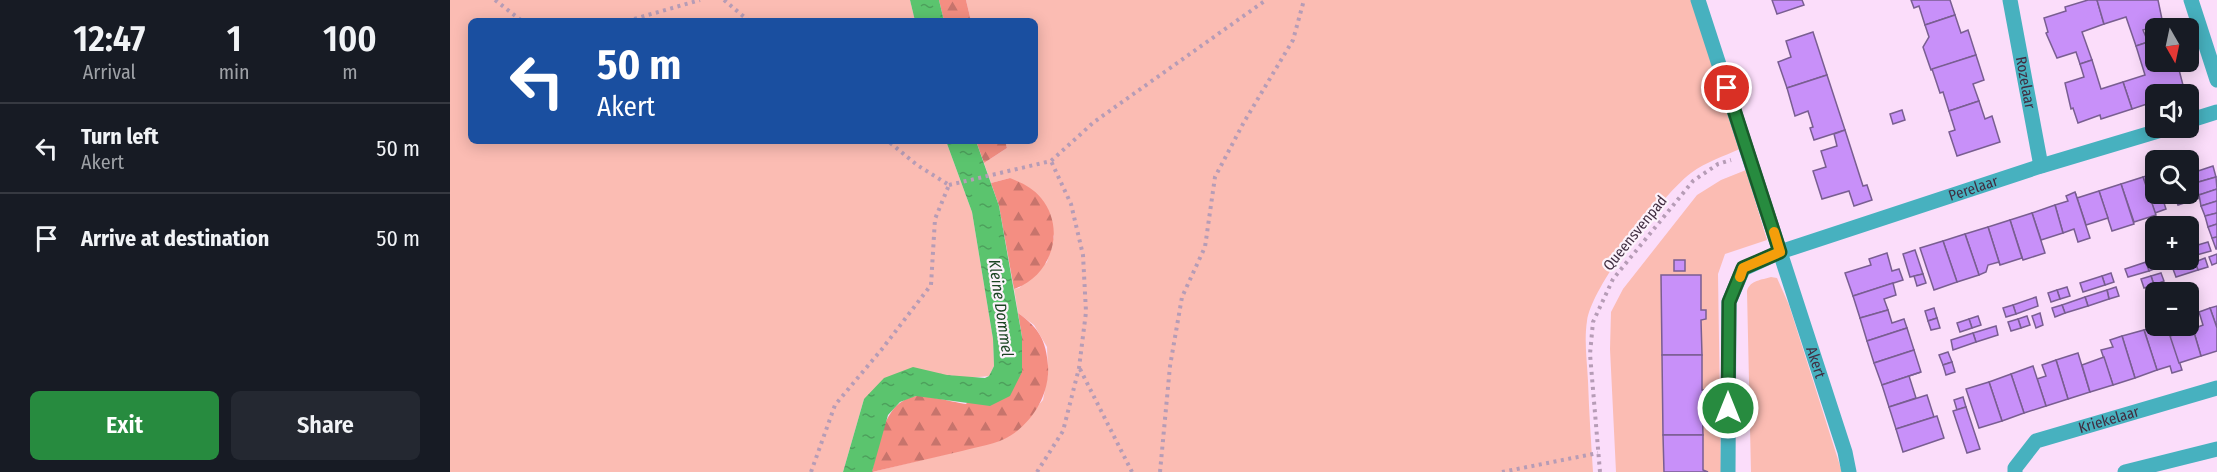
<!DOCTYPE html>
<meta charset="utf-8">
<style>
:root{--surface:#171b24;--page:#242831;--text:#f1f3f6;--muted:#9ea1a6;--line:#363941;--accent:#278b3f}
body{margin:0;font-family:"Fira Sans Condensed",sans-serif;background:var(--page);color:var(--text);height:100vh;display:flex;flex-direction:column;font-size:22px;white-space:nowrap}
*{box-sizing:border-box;margin:0}
p{font-size:20px;color:var(--muted)}
.icon{flex:none;width:33px;height:33px;fill:none;stroke:currentColor;stroke-width:2;stroke-linecap:round;stroke-linejoin:round}
.map{position:relative;flex:1;overflow:hidden}
.drawer{display:flex;flex-direction:column;background:var(--surface);width:450px}
.drawer>*{flex:none}
.top-card{position:absolute;left:18px;top:18px;width:570px;height:126px;border-radius:9px;box-shadow:0 3px 15px #0003;background:#1a4fa0;color:#fff;overflow:hidden}
.needle{width:39px;rotate:171deg}
.controls{position:absolute;left:1695px;top:18px;display:grid;gap:12px}
.controls a{display:grid;place-items:center;width:54px;height:54px;border-radius:9px;background:var(--surface);box-shadow:0 3px 15px #0003;font-size:30px}
.pin{position:absolute;display:grid;place-items:center;width:51px;height:51px;color:#fff;margin:-26px;border:3px solid #fff;border-radius:50%;box-shadow:0 2px 6px #0007}
.me{position:absolute;width:66px;margin:-33px;rotate:0deg;stroke-linejoin:round;filter:drop-shadow(0 0 4px #0008)}
.turn{display:flex;align-items:center;gap:21px;height:126px;padding:0 30px;font-size:27px}
.turn .icon{width:78px;height:78px;stroke-width:2.5}
.turn b{display:block;font-size:42px;line-height:51px}
.eta{display:flex;justify-content:space-evenly;align-items:center;height:102px;text-align:center}
.eta b{font-size:36px;font-weight:600;line-height:42px}
.primary-button{display:flex;gap:12px;margin-top:auto;padding:12px 30px}
.primary-button a{flex:1;height:69px;border-radius:9px;background:var(--accent);color:#fff;font-size:24px;font-weight:600;line-height:69px;text-align:center}
.primary-button a+a{background:var(--page);color:var(--text)}
ul{padding:0;list-style:none}
li{display:flex;align-items:center;gap:18px;height:90px;padding:0 30px;border-top:2px solid var(--line)}
li div{flex:1}
li b{display:block;font-size:22px}
li em{font-style:normal}
main{display:flex;flex:1;min-height:0}
.map>svg:first-child{display:block}
.green{fill:#fbbcb3}
.forest{fill:url(#forest-firs)}
.water{fill:url(#water-ripples)}
.building{fill:#c890f9;stroke:#795e91;stroke-width:1.5}
.lines{fill:none;stroke-linecap:round;stroke-linejoin:round}
.path{stroke:#b69cb6;stroke-width:4;stroke-dasharray:3 4.5;stroke-linecap:butt}
.minor{stroke:#47b1bf;stroke-width:15}
.route-casing{stroke:#195a29;stroke-width:15}
.route{stroke:#278b3f;stroke-width:10}
.slow{stroke:#f59e0b;stroke-width:10}
.labels{text-anchor:middle;dominant-baseline:central;stroke-width:4.5;stroke-linejoin:round;paint-order:stroke}
.street-label{font-size:15px;fill:#412e41;stroke:#fcf2fb}
.water-label{font-size:16px;font-style:italic;fill:#1b4523;stroke:#fcf2fb}
</style>
<main>
<section class="drawer">
<div class="eta">
<div><b>12:47</b><p>Arrival</p></div>
<div><b>1</b><p>min</p></div>
<div><b>100</b><p>m</p></div>
</div>
<ul>
<li><svg class="icon" aria-label="left" viewBox="0 0 24 24"><path d="M17 20v-9H6M10 6l-5 5 5 5"/></svg><div><b>Turn left</b><p>Akert</p></div><em>50 m</em></li>
<li><svg class="icon" aria-label="arrive" viewBox="0 0 24 24"><path d="M6 21V4h12l-3 4 3 4H6"/></svg><div><b>Arrive at destination</b></div><em>50 m</em></li>
</ul>
<div class="primary-button"><a>Exit</a><a>Share</a></div>
</section>
<div class="map">
<svg width="1767" height="472" viewBox="0 0 1767 472">
<defs>
<pattern id="forest-firs" width="22" height="20" patternUnits="userSpaceOnUse" patternTransform="scale(1.5)"><rect width="22" height="20" fill="#f48e82"/><path d="M5 1l3.5 6h-7zM16 11l3.5 6h-7z" fill="#c7746c"/></pattern>
<pattern id="water-ripples" width="26" height="14" patternUnits="userSpaceOnUse" patternTransform="scale(1.5)"><rect width="26" height="14" fill="#5bc46e"/><path d="M2 4q2-2 4 0t4 0M15 11q2-2 4 0t4 0" fill="none" stroke="#4da05c"/></pattern>
</defs>
<rect width="100%" height="100%" fill="#fbddfa"/>
<g class="green">
<path d="M0,0H460L465,21H21V141H496L522,212L543,339L544,366L539,376L519,378L497,375L414,399L393,472H0Z"/>
<path d="M516,0H1242L1290,149C1274,156 1256,162 1241,173C1213,194 1141,287 1137,321C1134,340 1137,361 1138,381C1139,411 1141,442 1143,472H422L525,447L560,436L593,400L598,374L597,347L584,325L568,313L564,289L569,288L597,262L604,236L560,178L541,183L534,163L557,148L555,141H585V21H521Z"/>
<path d="M1296,170L1317,240L1275,254L1268,274L1271,472H1166L1160,349L1161,312L1173,289L1247,195L1271,180Z"/>
<path d="M1321,277L1327,278L1339,305L1392,472H1301L1297,291C1300,280 1312,280 1321,277Z"/>
</g>
<g class="forest">
<path d="M489,0H516L521,21H494Z"/>
<path d="M526,141H555L557,148L534,163Z"/>
<path d="M560,178C572,183 583,188 591,198C617,229 601,277 564,289L549,206L541,183Z"/>
<path d="M568,313C589,328 596,340 598,366C600,393 583,422 560,436C547,444 527,447 512,451C482,458 452,465 422,472C428,446 433,401 466,396C476,395 504,402 516,404L572,337Z"/>
</g>
<g class="water">
<path d="M460,0H489L494,21H465Z"/>
<path d="M496,141H526L549,206L572,337V372L560,396L540,406L466,396L450,402L438,415L422,472H393L414,399L434,378L463,367L497,375L535,378L539,376L544,366L543,339L522,212Z"/>
</g>
<g class="building">
<path d="M1322,0H1352L1354,5L1327,14Z"/>
<path d="M1461,0H1500L1505,15L1475,25L1469,6L1464,8Z"/>
<path d="M1638,0H1647L1654,24L1632,32L1642,60L1630,64L1626,52L1607,58L1596,33L1598,32L1594,18L1616,11L1615,7Z"/>
<path d="M1647,0H1708L1713,24L1693,30L1698,42L1686,46L1676,17L1654,24Z"/>
<path d="M1505,15L1511,33L1518,30L1526,55L1481,70L1473,47L1479,37L1475,25Z"/>
<path d="M1363,32L1377,75L1337,88L1328,62L1341,57L1336,41Z"/>
<path d="M1698,42L1702,55L1706,53V62H1727L1734,89L1715,94H1706V101L1682,109L1673,82L1695,75L1686,46Z"/>
<path d="M1526,55L1534,80L1523,84L1529,101L1499,111L1493,92L1490,93L1482,69Z"/>
<path d="M1642,60L1651,89L1673,82L1682,109L1651,119L1650,115L1628,123L1623,108L1621,109L1615,83L1634,77L1630,64Z"/>
<path d="M1377,75L1395,130L1364,140L1360,128L1363,127L1358,111L1345,116L1337,88Z"/>
<path d="M1529,101L1535,119L1542,116L1550,142L1507,156L1499,132L1505,130L1499,111Z"/>
<path d="M1452,110L1455,120L1443,124L1440,114Z"/>
<path d="M1395,130L1413,186L1417,185L1422,200L1404,206L1399,191L1372,199L1363,171L1376,167L1371,151L1387,146L1384,134Z"/>
<path d="M1738,162L1750,198L1728,205L1724,194H1738Z"/>
<path d="M1763,166L1766,177L1745,183L1742,173Z"/>
<path d="M1706,173V194H1724L1725,196L1713,200L1716,209L1705,213L1693,177Z"/>
<path d="M1693,177L1706,215L1684,222L1671,184Z"/>
<path d="M1766,177L1767,189L1749,195L1745,183Z"/>
<path d="M1671,184L1684,224L1662,231L1649,191Z"/>
<path d="M1767,189V201L1751,206L1749,195Z"/>
<path d="M1649,191L1658,218L1636,225L1625,192L1627,198Z"/>
<path d="M1625,192L1640,238L1628,242L1624,229L1613,233L1605,205L1618,201L1616,196Z"/>
<path d="M1767,201V213L1755,216L1751,206Z"/>
<path d="M1605,205L1613,233L1591,240L1582,213Z"/>
<path d="M1582,213L1595,253L1573,260L1560,220Z"/>
<path d="M1767,213V224L1758,227L1755,216Z"/>
<path d="M1560,220L1572,258L1550,265L1538,227Z"/>
<path d="M1767,224V237L1762,238L1758,227Z"/>
<path d="M1538,227L1550,265L1549,262L1538,265L1536,272L1529,275L1515,234Z"/>
<path d="M1515,234L1529,275L1507,282L1493,241Z"/>
<path d="M1767,237V249H1766L1762,238Z"/>
<path d="M1493,241L1507,282L1484,290L1470,248Z"/>
<path d="M1738,241L1743,256L1738,258Z"/>
<path d="M1758,242L1761,251L1743,256L1741,247Z"/>
<path d="M1465,250L1473,274L1460,277L1453,254Z"/>
<path d="M1437,253L1442,271L1449,269L1453,280L1403,296L1395,273L1421,265L1419,259Z"/>
<path d="M1767,254V263L1762,265L1759,257Z"/>
<path d="M1755,258L1758,267L1748,270L1745,262Z"/>
<path d="M1706,259L1709,267L1699,271L1696,262Z"/>
<rect x="1224" y="260" width="11" height="11"/>
<path d="M1696,262L1699,271L1678,277L1675,269Z"/>
<path d="M1745,262L1748,270L1726,277L1723,269Z"/>
<path d="M1661,273L1664,282L1655,285L1652,276Z"/>
<path d="M1711,273L1714,281L1704,285L1701,276Z"/>
<path d="M1473,274L1476,283L1467,286L1464,276Z"/>
<path d="M1211,275H1251V310H1256V319L1251,320L1252,355H1212Z"/>
<path d="M1652,276L1655,285L1633,292L1630,283Z"/>
<path d="M1701,276L1704,285L1694,288L1691,279Z"/>
<path d="M1443,283L1446,295L1434,299L1438,310L1410,318L1403,296Z"/>
<path d="M1617,287L1620,296L1610,299L1607,290Z"/>
<path d="M1666,287L1669,296L1659,299L1657,290Z"/>
<path d="M1607,290L1610,299L1601,302L1598,293Z"/>
<path d="M1657,290L1659,299L1638,306L1635,297Z"/>
<path d="M1586,297L1588,306L1566,314L1563,305Z"/>
<path d="M1635,297L1638,306L1615,313L1612,305Z"/>
<path d="M1563,305L1566,314L1556,317L1553,308Z"/>
<path d="M1612,305L1615,313L1605,317L1602,308Z"/>
<path d="M1767,306V328L1760,308Z"/>
<path d="M1484,308L1487,318L1478,321L1475,311Z"/>
<path d="M1760,308L1767,328V351L1751,356L1743,329L1753,325L1749,312Z"/>
<path d="M1438,310L1442,323L1454,319L1457,328L1417,341L1410,318Z"/>
<path d="M1590,313L1593,325L1586,328L1582,316Z"/>
<path d="M1528,316L1531,325L1522,328L1519,319Z"/>
<path d="M1577,316L1580,325L1571,328L1568,319Z"/>
<path d="M1487,318L1490,328L1481,330L1478,321Z"/>
<path d="M1519,319L1522,328L1510,332L1507,323Z"/>
<path d="M1568,319L1571,328L1561,331L1558,322Z"/>
<path d="M1546,326L1548,335L1526,342L1523,333Z"/>
<path d="M1706,326H1718L1732,370L1722,373L1720,366L1707,370L1694,330Z"/>
<path d="M1457,328L1464,350L1424,363L1417,341Z"/>
<path d="M1743,329L1751,356L1729,363L1720,336Z"/>
<path d="M1694,330L1707,370L1685,378L1672,336Z"/>
<path d="M1523,333L1526,342L1503,350L1501,340Z"/>
<path d="M1672,336L1685,378L1663,385L1651,350L1663,347L1660,340Z"/>
<path d="M1464,350L1471,372L1432,385L1424,363Z"/>
<path d="M1498,352L1502,362L1493,365L1489,355Z"/>
<path d="M1628,353L1640,392L1618,399L1606,360Z"/>
<path d="M1212,355H1252V390H1257V400L1252,399L1253,435H1213Z"/>
<path d="M1654,357L1663,385L1640,392L1632,365Z"/>
<path d="M1606,360L1618,399L1596,406L1587,379L1596,376L1592,365Z"/>
<path d="M1502,362L1505,372L1496,375L1493,365Z"/>
<path d="M1583,366L1596,406L1574,413L1561,374Z"/>
<path d="M1471,372L1459,376L1466,398L1439,407L1432,385Z"/>
<path d="M1561,374L1574,413L1552,421L1539,382Z"/>
<path d="M1539,382L1552,421L1529,428L1516,389Z"/>
<path d="M1477,395L1484,417L1446,429L1439,407Z"/>
<path d="M1513,397L1516,407L1507,410L1504,400Z"/>
<path d="M1516,407L1530,449L1517,453L1503,411Z"/>
<path d="M1487,416L1494,438L1453,452L1446,429Z"/>
<path d="M1213,435H1253V470L1258,472H1214Z"/>
</g>
<g class="lines">
<g class="path">
<path d="M45,0L72,21"/>
<path d="M274,0L299,21"/>
<path d="M177,21L250,0"/>
<path d="M499,185L601,161L644,122L816,0"/>
<path d="M630,369L682,472"/>
<path d="M361,472L385,405L432,349L481,285L485,219L499,185L467,165L438,141"/>
<path d="M587,472L613,431L629,368L636,312L633,255L621,204L601,161"/>
<path d="M710,472L720,366L732,297L755,247L765,177L794,122L843,40L854,0"/>
<path d="M1052,472L1148,453"/>
<path d="M1150,472L1140,354L1143,322L1163,279L1243,181L1268,164L1281,160"/>
</g>
<g class="minor">
<path id="s1" d="M1248,0L1395,452L1399,472"/>
<path id="s2" d="M1560,0L1591,166"/>
<path d="M1741,0L1767,80"/>
<path d="M1738,121L1767,112"/>
<path id="s3" d="M1278,472L1279,302L1293,269L1330,252L1591,166L1718,128"/>
<path id="s4" d="M1565,472V468L1586,441L1767,388"/>
<path d="M1675,472L1767,449"/>
</g>
</g>
<g class="lines">
<defs>
<path id="route" d="M1277,88L1330,252L1293,268L1279,302L1278,408"/>
</defs>
<use href="#route" class="route-casing"/>
<use href="#route" class="route"/>
<path class="slow" d="M1290,277L1293,268L1330,252L1324,232"/>
</g>
<g class="labels">
<g class="street-label">
<text stroke="none"><textPath href="#s2" startOffset="84">Rozelaar</textPath></text>
<text stroke="none"><textPath href="#s3" startOffset="450">Perelaar</textPath></text>
<text transform="translate(1185 233) rotate(-51)">Queensvenpad</text>
<text stroke="none"><textPath href="#s1" startOffset="381">Akert</textPath></text>
<text stroke="none"><textPath href="#s4" startOffset="114">Kriekelaar</textPath></text>
</g>
<g class="water-label">
<text transform="translate(551 308) rotate(82)">Kleine Dommel</text>
</g>
</g>
</svg>
<div class="controls">
<a><svg class="needle" viewBox="-14 -14 28 28"><path d="M0-13l5 13h-10z" fill="#e53935"/><path d="M0 13l5-13h-10z" fill="#9ea1a6"/></svg></a>
<a><svg class="icon" aria-label="sound" viewBox="0 0 24 24"><path d="M4 9h4l5-4v14l-5-4H4zM17 9q2 3 0 6"/></svg></a>
<a><svg class="icon" aria-label="search" viewBox="0 0 24 24"><circle cx="10" cy="10" r="6"/><path d="M15 15l6 6"/></svg></a>
<a>+</a>
<a>−</a>
</div>
<div class="pin" style="left:1277px;top:88px;background:#d93025"><svg class="icon" aria-label="arrive" viewBox="0 0 24 24"><path d="M6 21V4h12l-3 4 3 4H6"/></svg></div>
<svg class="me" style="left:1278px;top:408px" viewBox="-20 -20 40 40"><circle r="17" fill="#278b3f" stroke="#fff" stroke-width="3"/><path d="M0-11L8 9 0 5-8 9z" fill="#fff"/></svg>
<div class="top-card">
<div class="turn"><svg class="icon" aria-label="left" viewBox="0 0 24 24"><path d="M17 20v-9H6M10 6l-5 5 5 5"/></svg><div><b>50 m</b>Akert</div></div>
</div>
</div>
</main>
